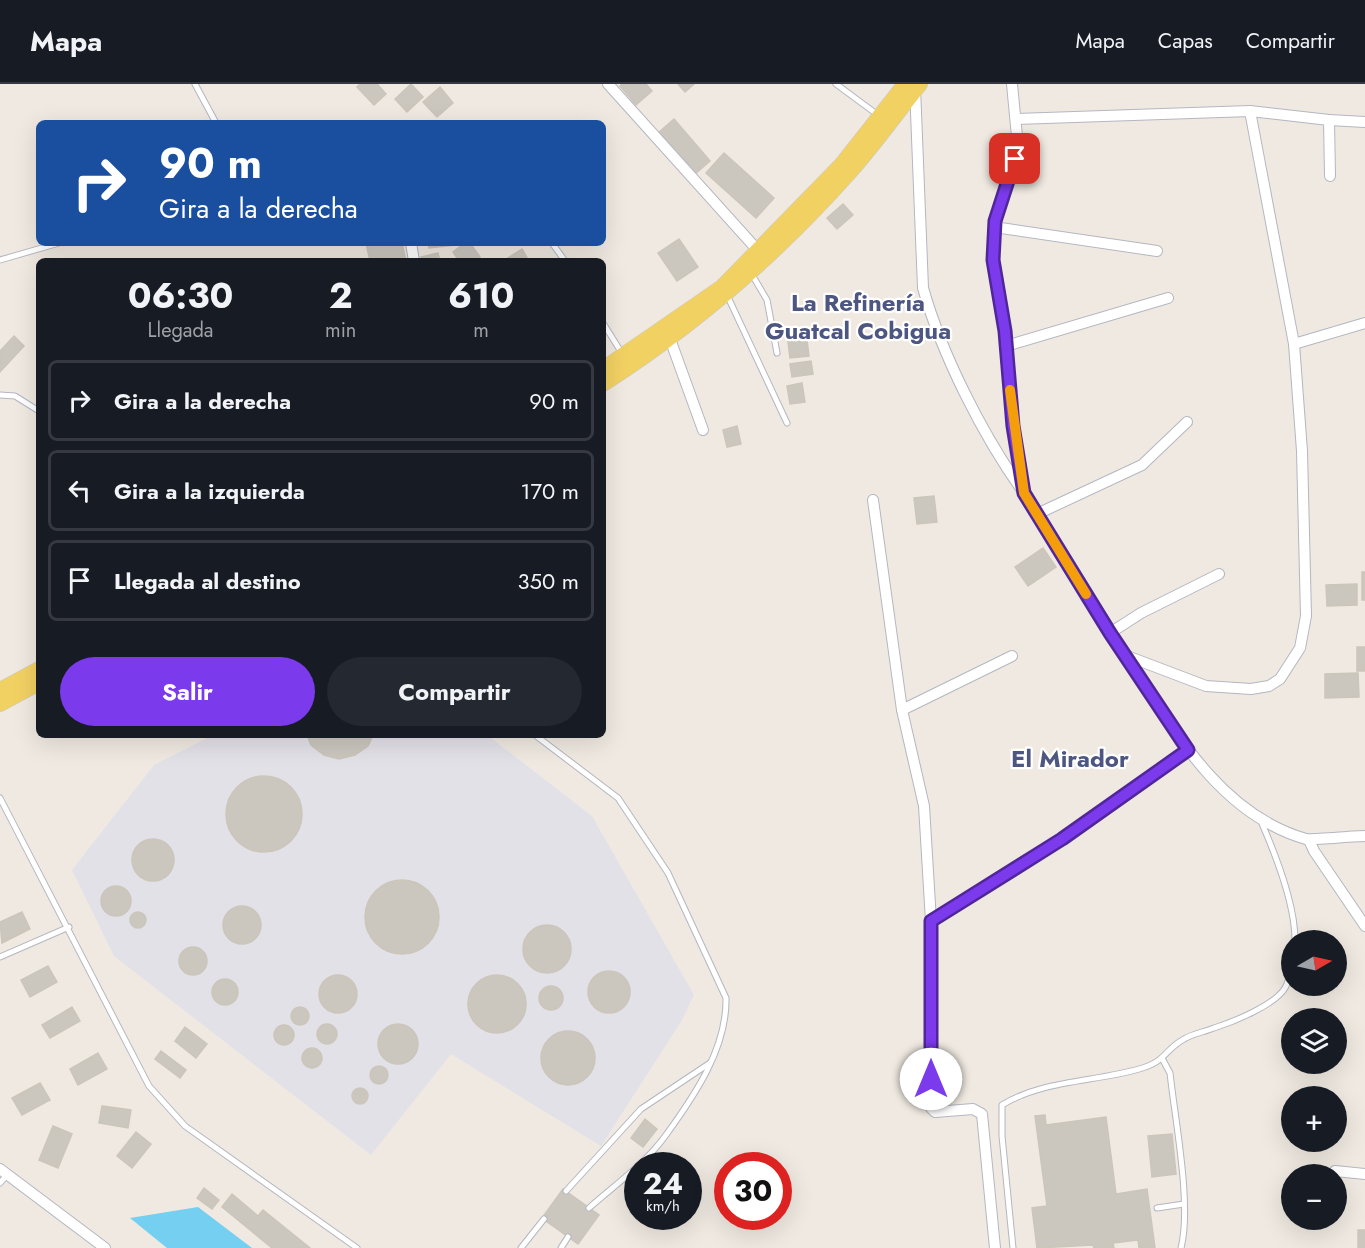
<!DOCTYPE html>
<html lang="es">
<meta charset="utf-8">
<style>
:root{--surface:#171b24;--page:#242831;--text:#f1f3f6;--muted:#9ea1a6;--line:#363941;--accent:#7c3aed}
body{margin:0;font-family:Jost,sans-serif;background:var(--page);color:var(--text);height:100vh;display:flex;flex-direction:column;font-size:22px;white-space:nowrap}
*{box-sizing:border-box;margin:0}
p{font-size:20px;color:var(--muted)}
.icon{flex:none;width:33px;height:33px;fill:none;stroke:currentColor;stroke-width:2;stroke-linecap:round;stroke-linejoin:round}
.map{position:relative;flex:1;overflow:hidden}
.side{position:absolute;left:36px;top:174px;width:570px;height:480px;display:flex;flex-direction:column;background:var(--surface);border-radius:9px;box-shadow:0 6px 24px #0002}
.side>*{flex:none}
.top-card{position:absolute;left:36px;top:36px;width:570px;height:126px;border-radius:9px;box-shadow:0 6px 24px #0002;background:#1a4fa0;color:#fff;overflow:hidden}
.needle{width:39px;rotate:81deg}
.controls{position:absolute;left:1281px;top:846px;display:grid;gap:12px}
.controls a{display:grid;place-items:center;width:66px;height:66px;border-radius:50%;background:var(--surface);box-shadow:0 6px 24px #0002;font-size:30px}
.speed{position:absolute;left:624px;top:1068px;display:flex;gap:12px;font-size:30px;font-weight:700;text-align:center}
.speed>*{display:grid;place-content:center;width:78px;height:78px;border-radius:50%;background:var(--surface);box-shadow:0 6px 24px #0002;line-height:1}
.speed small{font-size:15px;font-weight:400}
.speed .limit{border:9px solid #d22;background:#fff;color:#111}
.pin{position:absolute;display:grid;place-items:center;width:51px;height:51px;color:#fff;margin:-26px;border-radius:12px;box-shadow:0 3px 9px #0006}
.me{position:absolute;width:66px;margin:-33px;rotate:0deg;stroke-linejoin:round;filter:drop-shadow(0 0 4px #0008)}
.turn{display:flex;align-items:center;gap:21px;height:126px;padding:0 24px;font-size:27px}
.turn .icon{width:78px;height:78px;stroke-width:2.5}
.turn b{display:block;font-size:42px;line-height:51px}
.eta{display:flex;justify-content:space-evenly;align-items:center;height:102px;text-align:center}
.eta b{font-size:36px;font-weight:700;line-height:42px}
.primary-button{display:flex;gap:12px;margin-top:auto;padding:12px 24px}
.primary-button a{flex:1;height:69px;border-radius:36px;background:var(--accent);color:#fff;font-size:24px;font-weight:700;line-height:69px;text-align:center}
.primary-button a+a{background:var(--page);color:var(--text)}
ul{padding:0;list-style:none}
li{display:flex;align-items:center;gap:18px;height:81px;margin:0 12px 9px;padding:0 12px;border:3px solid var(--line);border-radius:9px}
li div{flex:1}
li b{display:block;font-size:22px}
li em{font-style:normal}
header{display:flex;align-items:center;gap:36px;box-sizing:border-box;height:84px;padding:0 30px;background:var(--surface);border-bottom:2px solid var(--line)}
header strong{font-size:28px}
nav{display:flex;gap:33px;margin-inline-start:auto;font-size:21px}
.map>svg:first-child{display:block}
.industrial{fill:#e3e1e8}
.water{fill:#75cff0}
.building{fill:#cbc7bf;stroke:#cbc5ba;stroke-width:1.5}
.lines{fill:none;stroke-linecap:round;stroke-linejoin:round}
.lane-casing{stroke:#b4b7c1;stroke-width:7}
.street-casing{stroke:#b4b7c1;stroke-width:12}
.primary-casing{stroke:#c9c9c9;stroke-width:16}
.lane{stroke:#fff;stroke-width:5}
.street{stroke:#fff;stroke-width:10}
.primary{stroke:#f2d163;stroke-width:15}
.route-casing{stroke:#51269a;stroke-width:15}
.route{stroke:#7c3aed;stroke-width:10}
.slow{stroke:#f59e0b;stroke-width:10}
.labels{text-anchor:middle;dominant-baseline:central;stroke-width:4.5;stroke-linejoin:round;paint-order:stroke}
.neighbourhood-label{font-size:24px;font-weight:bold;fill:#4d5680;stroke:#fff}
</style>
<header>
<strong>Mapa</strong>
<nav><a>Mapa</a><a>Capas</a><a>Compartir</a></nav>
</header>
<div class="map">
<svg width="1365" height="1164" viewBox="0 0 1365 1164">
<rect width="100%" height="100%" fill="#efe9e1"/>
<path class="industrial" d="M213,651H487L592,732L694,911L682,936L601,1062L451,970L371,1071L114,872L72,786L154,681Z"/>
<path class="water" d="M198,1123L252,1164H167L130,1134Z"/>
<g class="building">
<path d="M360,0H377L386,10L374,21L357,3Z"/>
<path d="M411,0L423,13L407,28L395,15Z"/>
<path d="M622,0H646L652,7L636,21L620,2Z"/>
<path d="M678,0H694L685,8Z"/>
<path d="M440,3L453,19L437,33L423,18Z"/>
<path d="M674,35L710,77L694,91L658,49Z"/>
<path d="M724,69L774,114L756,134L706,89Z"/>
<path d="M843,120L853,131L837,145L827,134Z"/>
<path d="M679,155L698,183L677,197L658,169Z"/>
<path d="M366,159H402L406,177H370Z"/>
<path d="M428,159H455V161L429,164Z"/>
<path d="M465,159H470L480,173L474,177H459L453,168Z"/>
<path d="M522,165L529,177H503Z"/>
<path d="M438,169L440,177H422L421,173Z"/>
<path d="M806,248L809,272L790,274L787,250Z"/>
<path d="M14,252L24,262L0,288V267Z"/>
<path d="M811,277L813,290L792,293L790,280Z"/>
<path d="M802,299L805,318L790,320L787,302Z"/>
<path d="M737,342L741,360L727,363L723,346Z"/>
<path d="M934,412L937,438L917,440L914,414Z"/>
<path d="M1043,464L1056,483L1028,502L1015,483Z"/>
<rect x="1362" y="488" width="3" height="28"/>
<path d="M1357,500V521L1327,522L1326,501Z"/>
<rect x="1357" y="563" width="8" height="24"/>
<path d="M1358,589L1359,613L1325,614V590Z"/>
<path d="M307,651H373L368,662L355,671L339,675L324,671L311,661Z"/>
<circle cx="264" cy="730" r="38"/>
<circle cx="153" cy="776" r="21"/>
<circle cx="402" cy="833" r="37"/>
<circle cx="116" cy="817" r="15"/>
<circle cx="242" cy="841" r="19"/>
<circle cx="138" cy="836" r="8"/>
<path d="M22,828L30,845L2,859L0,838Z"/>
<circle cx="547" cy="865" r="24"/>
<circle cx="193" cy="877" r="14"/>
<path d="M48,882L57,898L30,913L21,896Z"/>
<circle cx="609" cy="908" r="21"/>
<circle cx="497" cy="920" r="29"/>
<circle cx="338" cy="910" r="19"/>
<circle cx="225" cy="908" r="13"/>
<circle cx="551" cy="914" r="12"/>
<circle cx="300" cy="932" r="9"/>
<path d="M72,923L80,937L50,954L42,941Z"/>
<circle cx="327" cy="950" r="10"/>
<circle cx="398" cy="960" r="20"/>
<circle cx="284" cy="951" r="10"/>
<path d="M185,943L207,960L196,974L175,957Z"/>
<circle cx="568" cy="974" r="27"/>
<circle cx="312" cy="974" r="10"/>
<path d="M161,967L186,986L180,994L155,975Z"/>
<path d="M98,969L107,985L78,1001L70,985Z"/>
<circle cx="379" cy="991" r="9"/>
<path d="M40,999L50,1016L22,1031L12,1014Z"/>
<circle cx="360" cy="1012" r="8"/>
<path d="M102,1022L131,1026L128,1044L99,1039Z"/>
<path d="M1045,1031L1046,1041L1106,1033L1116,1110L1147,1105L1155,1164H1139L1138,1156L1113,1159L1114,1164H1094L1093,1161L1037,1164L1032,1124L1047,1122L1035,1032Z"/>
<path d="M645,1035L657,1045L643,1063L631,1054Z"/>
<path d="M53,1042L72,1050L58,1084L39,1076Z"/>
<path d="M136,1048L151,1060L132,1084L117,1072Z"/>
<path d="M1172,1050L1176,1090L1152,1093L1148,1052Z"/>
<path d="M204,1104L219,1116L212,1125L197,1114Z"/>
<path d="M563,1105L599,1131L578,1160L542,1134Z"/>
<path d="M232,1110L258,1132L263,1126L310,1164H272L222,1123Z"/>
<rect x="1358" y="1146" width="7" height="18"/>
</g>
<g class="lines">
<defs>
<g id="lane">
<path d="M195,0L216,39"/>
<path d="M836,0L878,31"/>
<path d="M552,159L565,177"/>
<path d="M0,176L59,159"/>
<path d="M751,189L767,216L777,269"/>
<path d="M727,211L787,339"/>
<path d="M603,239L623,271"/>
<path d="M0,311L15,312L39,327"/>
<path d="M535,651L618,714L668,789L726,914C727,964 695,1011 666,1051C646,1079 615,1101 589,1124"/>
<path d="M0,714L149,1002L185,1042L357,1164"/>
<path d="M1260,735C1275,769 1295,820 1295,856"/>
<path d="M0,873L69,843"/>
<path d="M1163,976L1170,989C1175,1036 1192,1121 1181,1164"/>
<path d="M0,1099L7,1091"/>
<path d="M566,1107L641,1025L710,979"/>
<path d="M1157,1124L1184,1120"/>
<path d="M521,1164L544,1135"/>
<path d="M561,1164L568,1153"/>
<path d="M1013,1164L1002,1052V1021C1043,996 1094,998 1139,985C1167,977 1163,967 1184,955C1192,950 1204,948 1214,944C1233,938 1275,921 1285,904C1288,899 1289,892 1292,887"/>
</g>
<g id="street">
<path d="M608,0L761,170"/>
<path d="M1012,0L1018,63L995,137L993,176L1003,233L1013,342L1023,405"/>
<path d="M915,3L923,204C942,271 983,352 1024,409C1058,465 1093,519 1128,574C1173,645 1219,730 1306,755C1312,756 1354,752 1365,752"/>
<path d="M1016,35L1250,27L1329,36L1330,92"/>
<path d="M1329,36L1365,38"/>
<path d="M994,143L1157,167"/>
<path d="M411,159L414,177"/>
<path d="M670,255L703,346"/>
<path d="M1294,260L1365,239"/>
<path d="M1006,262L1168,214"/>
<path d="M873,416L902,626L924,722L931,837V1024L935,1028L973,1025L982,1030L995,1164"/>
<path d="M1037,430L1142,381L1187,338"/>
<path d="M1110,549L1141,529L1219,490"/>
<path d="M1127,572L1206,602L1251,605L1269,602L1280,595L1300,564L1306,532L1302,367L1294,260L1250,27"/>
<path d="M902,626L1012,572"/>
<path d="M1309,756L1314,767L1365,842"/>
<path d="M931,837L1062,755L1188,666"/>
<path d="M0,1085L105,1164"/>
<path d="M1335,1087L1365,1090"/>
</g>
<g id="primary">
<path d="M603,285L722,203L842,80L905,0"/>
<path d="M603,300C695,241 776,171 849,89C874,61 896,30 920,0"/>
<path d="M0,606L39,585"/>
<path d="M0,620L39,599"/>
</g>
</defs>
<use href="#lane" class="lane-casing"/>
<use href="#street" class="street-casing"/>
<use href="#primary" class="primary-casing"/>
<use href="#lane" class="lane"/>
<use href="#street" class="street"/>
<use href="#primary" class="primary"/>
</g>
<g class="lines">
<defs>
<path id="route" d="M931,995V837L1062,755L1188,666L1110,549L1024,409L1013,342L1005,247L993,176L995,137L1015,75"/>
</defs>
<use href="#route" class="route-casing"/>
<use href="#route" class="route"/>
<path class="slow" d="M1010,306L1024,409L1086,510"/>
</g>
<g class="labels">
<g class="neighbourhood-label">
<text x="858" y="218">La Refinería<tspan x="858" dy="28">Guatcal Cobigua</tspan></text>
<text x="1070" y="674">El Mirador</text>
</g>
</g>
</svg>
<div class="controls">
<a><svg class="needle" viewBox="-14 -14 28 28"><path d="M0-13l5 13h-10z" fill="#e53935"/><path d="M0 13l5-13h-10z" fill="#9ea1a6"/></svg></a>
<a><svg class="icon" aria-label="layers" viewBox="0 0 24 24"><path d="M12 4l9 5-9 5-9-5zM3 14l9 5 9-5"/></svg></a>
<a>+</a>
<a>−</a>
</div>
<div class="speed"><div>24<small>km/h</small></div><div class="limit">30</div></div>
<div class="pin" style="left:1015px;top:75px;background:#d93025"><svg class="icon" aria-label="arrive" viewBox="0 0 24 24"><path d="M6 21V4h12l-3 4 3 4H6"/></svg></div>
<svg class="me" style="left:931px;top:995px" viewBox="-20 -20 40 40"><circle r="19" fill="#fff"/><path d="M0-13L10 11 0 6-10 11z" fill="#7c3aed"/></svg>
<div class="top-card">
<div class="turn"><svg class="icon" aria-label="right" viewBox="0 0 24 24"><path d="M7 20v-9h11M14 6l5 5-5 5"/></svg><div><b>90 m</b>Gira a la derecha</div></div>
</div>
<section class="side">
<div class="eta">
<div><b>06:30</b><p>Llegada</p></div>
<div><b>2</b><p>min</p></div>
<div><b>610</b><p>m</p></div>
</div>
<ul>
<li><svg class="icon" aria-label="right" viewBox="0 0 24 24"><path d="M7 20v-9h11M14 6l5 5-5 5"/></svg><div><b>Gira a la derecha</b></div><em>90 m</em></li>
<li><svg class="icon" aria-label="left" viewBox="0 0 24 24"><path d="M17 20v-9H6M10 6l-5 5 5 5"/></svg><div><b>Gira a la izquierda</b></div><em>170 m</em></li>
<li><svg class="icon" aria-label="arrive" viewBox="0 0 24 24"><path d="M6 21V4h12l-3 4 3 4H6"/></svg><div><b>Llegada al destino</b></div><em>350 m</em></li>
</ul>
<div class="primary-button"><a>Salir</a><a>Compartir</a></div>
</section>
</div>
